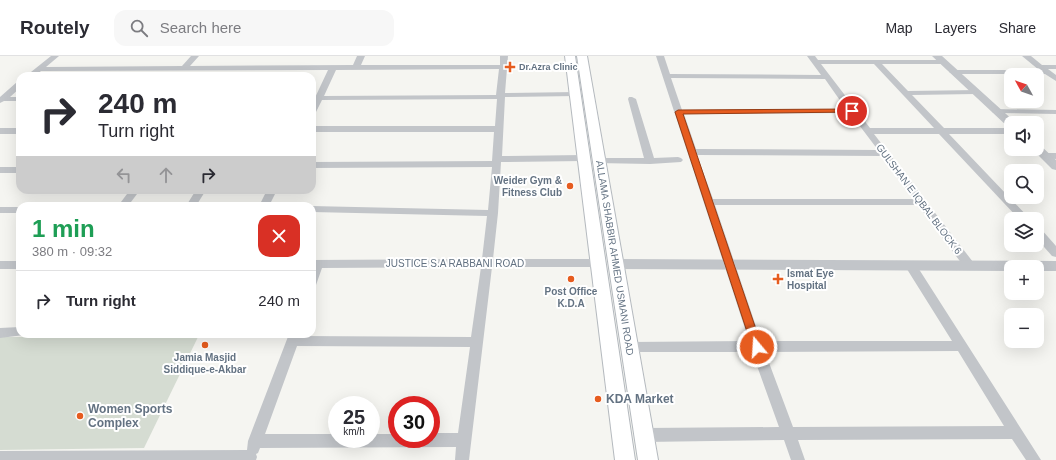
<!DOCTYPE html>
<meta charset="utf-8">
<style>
:root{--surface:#fff;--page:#f7f7f7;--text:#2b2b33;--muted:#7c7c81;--line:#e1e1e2}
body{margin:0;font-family:Arial,sans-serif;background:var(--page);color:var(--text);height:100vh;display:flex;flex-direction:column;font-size:15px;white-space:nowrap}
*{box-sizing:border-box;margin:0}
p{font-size:13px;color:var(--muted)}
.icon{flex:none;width:22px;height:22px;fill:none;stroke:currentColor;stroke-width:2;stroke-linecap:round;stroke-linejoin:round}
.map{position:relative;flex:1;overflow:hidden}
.side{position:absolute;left:16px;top:146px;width:300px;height:136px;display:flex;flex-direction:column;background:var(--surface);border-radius:12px;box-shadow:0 4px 16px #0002}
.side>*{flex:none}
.top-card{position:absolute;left:16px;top:16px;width:300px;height:122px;border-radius:12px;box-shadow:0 4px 16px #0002;background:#fff;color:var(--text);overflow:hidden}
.needle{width:26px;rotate:310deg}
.controls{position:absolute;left:1004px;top:12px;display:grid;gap:8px}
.controls a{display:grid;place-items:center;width:40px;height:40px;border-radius:8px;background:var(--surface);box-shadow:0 4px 16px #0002;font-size:20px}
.speed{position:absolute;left:328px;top:340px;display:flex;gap:8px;font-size:20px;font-weight:700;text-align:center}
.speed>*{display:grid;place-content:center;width:52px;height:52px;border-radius:50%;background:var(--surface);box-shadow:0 4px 16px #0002;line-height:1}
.speed small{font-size:10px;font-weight:400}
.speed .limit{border:6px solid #d22;background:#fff;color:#111}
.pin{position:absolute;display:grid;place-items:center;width:34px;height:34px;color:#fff;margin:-17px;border:2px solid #fff;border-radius:50%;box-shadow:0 1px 4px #0007}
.me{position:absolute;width:44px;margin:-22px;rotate:342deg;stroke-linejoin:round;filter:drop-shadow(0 0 3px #0008)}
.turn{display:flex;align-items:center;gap:14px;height:84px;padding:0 16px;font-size:18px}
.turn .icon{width:52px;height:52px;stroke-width:2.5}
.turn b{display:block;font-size:28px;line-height:34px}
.lanes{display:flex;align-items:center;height:38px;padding:0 16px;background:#0003;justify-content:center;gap:20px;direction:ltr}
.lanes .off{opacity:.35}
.round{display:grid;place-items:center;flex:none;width:42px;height:42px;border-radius:12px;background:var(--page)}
.summary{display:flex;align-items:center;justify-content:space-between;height:68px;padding:0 16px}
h1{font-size:24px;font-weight:800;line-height:30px;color:#1e9e55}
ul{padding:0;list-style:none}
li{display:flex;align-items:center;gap:12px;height:60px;padding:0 16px;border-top:1px solid var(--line)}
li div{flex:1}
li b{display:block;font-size:15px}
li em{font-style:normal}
header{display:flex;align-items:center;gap:24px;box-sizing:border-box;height:56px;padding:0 20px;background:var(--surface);border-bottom:1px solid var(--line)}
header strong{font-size:19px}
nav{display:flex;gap:22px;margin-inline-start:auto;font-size:14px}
.search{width:280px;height:36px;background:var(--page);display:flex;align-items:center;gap:10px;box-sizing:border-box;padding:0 14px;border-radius:12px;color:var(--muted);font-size:15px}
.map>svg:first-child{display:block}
.green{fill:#d5dcd2}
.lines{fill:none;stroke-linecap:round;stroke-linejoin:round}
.secondary-casing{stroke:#b4b9be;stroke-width:2}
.minor{fill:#c2c5c9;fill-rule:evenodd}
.tertiary{fill:#c2c5c9;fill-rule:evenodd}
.secondary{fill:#fff;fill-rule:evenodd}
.route{fill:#e65c1f;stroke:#963c14}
.poi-dot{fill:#e65c1f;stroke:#fff;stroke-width:1.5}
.labels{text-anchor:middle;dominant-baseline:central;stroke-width:4;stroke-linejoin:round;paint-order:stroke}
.far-poi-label{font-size:9px;font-weight:bold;fill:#637282;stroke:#fff;text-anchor:start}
.poi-label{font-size:10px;font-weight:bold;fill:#637282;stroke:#fff}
.street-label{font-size:10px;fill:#637282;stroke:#fff}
.near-poi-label{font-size:12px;font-weight:bold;fill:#637282;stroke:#fff;text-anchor:start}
</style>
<header>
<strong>Routely</strong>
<div class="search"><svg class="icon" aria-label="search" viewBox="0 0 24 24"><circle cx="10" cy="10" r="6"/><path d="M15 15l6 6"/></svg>Search here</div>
<nav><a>Map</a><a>Layers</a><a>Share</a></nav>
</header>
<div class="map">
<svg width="1056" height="404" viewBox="0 0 1056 404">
<rect width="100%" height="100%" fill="#f5f5f1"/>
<path class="green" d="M0,281H198L144,392L0,394Z"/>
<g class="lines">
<defs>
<g id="secondary">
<path d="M565,0H575L635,404H615Z"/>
<path d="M577,0H587L658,404H638Z"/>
</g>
</defs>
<use href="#secondary" class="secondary-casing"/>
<g class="minor">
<path d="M51,0H59L46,11L182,10L191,0H199L190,10L353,9L357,0H365L361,9H500V0H508L505,37L576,36L580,38L576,40L505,41L502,100L583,99L588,102L583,105L501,106L498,157L493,203H599L603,204L605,207L603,210L599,211H492L469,404H455L456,391L260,392L258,397L256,398L257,401L256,404H0V395L247,394L248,385L289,278H301V280L471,281L481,211L322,212L316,229L312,230V204L482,203L487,160L312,156L311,150L488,154L492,111L312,112V106L492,105L494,76H312V70H495L497,43L322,44L316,56L312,58V48L328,14L41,15L35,20H26ZM499,13L496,39L324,40L336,14ZM297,290L470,291L458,377H431V383H397V378H371V383H337V378H265Z"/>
<path d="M656,0H664L670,18L821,19L807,0H815L818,4H946V8H882L908,35L978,34V38H975L912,39L944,72H1011V78H949L1030,163H1019L939,78H874L973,206L975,209L973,212H965L918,149H715L761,285H952L905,210L907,207H915L1041,404H1026L1012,383L798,384L805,404H791L784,384L645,386L640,384L638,379L640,374L645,372L779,371L752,296H630L626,295L624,291L626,287L630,286L749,285ZM821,8H874L934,72H870ZM671,22L825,23L846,53L682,54ZM850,57L878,94L696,93L684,58ZM697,99L882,100L914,143H713ZM958,295L1004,370L793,371L765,296Z"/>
<path d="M1022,0H1031L1042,9H1056V13H1048L1056,19V25L1045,18H953L949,16L953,14H1039Z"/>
<path d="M17,26H20V32L10,41H20V45H4L0,47V41Z"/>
<path d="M629,41H632L636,43L654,102L678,101L681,102L683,104L681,106L650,108L597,107L595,105L597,103L600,102H644L628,43Z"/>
<path d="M993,53L1056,54V58L996,57H993L992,55Z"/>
<rect x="0" y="72" width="20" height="6"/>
<path d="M1045,97H1056V103L1042,102L1040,100L1042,98Z"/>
<rect x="0" y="111" width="20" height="6"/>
<path d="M130,134H140L128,150H118Z"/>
<path d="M196,134H206L196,150H186Z"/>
<path d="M267,134H277L269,150H259Z"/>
<rect x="0" y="151" width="20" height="6"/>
<path d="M1037,172L1041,173L1056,190V201L1052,200L1037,183Z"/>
<rect x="0" y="205" width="20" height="8"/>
<path d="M20,271V278H25L24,279L0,282V272Z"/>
</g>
<g class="tertiary">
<path d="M932,0H942L1016,67H1011V71L1007,70Z"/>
<path d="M1037,89L1041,90L1056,104V114L1052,113L1032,93H1037Z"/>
<path d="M617,203L1056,205V215H1037V211H1011V215L617,213L612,212L610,208L612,204Z"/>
</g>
<use href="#secondary" class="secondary"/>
</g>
<path class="route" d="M852,53L855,54V56L683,58L762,291L761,294L757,295L753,294L675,56L678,54Z"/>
<g class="poi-dot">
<path d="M508 5h4v4h4v4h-4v4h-4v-4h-4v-4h4z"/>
<circle cx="570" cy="130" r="4"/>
<circle cx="571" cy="223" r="4"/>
<path d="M776 217h4v4h4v4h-4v4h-4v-4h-4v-4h4z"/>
<circle cx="205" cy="289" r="4"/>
<circle cx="598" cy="343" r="4"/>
<circle cx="80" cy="360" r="4"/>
</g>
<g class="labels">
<g class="far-poi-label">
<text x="519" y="11">Dr.Azra Clinic</text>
</g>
<g class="poi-label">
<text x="562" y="124" text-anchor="end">Weider Gym &amp;<tspan x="562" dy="12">Fitness Club</tspan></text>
<text x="787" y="217" text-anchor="start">Ismat Eye<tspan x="787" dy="12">Hospital</tspan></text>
<text x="571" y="235">Post Office<tspan x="571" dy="12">K.D.A</tspan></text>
<text x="205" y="301">Jamia Masjid<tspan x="205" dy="12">Siddique-e-Akbar</tspan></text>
</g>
<g class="street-label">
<text transform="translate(919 143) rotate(53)">GULSHAN E IQBAL BLOCK 6</text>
<text transform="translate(615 202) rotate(81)">ALLAMA SHABBIR AHMED USMANI ROAD</text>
<text x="455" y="207">JUSTICE S.A RABBANI ROAD</text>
</g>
<g class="near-poi-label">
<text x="606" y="343">KDA Market</text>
<text x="88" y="353">Women Sports<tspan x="88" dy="14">Complex</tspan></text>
</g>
</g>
</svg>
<div class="controls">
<a><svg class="needle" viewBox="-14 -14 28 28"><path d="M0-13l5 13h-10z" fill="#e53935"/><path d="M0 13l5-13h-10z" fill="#7c7c81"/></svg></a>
<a><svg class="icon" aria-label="sound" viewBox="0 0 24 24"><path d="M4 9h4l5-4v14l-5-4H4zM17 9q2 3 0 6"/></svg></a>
<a><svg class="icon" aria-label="search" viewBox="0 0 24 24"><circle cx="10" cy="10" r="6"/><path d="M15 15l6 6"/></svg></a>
<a><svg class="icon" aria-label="layers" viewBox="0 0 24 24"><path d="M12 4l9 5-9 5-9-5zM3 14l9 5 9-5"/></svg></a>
<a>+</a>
<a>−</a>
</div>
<div class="speed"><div>25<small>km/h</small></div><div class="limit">30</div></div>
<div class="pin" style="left:852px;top:55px;background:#d93025"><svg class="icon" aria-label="arrive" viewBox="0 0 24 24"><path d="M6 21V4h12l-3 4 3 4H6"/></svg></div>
<svg class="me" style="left:757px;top:291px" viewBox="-20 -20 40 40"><circle r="17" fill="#e65c1f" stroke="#fff" stroke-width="3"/><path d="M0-11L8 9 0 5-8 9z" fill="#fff"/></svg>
<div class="top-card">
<div class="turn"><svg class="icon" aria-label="right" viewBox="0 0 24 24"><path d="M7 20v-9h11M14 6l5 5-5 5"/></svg><div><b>240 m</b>Turn right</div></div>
<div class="lanes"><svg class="icon off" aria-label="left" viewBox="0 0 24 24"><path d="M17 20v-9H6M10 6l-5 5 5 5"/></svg><svg class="icon off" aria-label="ahead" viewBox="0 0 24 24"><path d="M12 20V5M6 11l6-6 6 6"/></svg><svg class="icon" aria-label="right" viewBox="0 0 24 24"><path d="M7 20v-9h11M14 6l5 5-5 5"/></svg></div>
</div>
<section class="side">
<div class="summary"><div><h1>1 min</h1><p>380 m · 09:32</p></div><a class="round" style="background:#d93025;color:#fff"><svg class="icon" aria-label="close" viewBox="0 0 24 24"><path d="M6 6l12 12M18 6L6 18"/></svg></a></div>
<ul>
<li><svg class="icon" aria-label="right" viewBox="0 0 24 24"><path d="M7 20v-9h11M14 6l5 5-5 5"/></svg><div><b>Turn right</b></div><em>240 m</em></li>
</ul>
</section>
</div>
